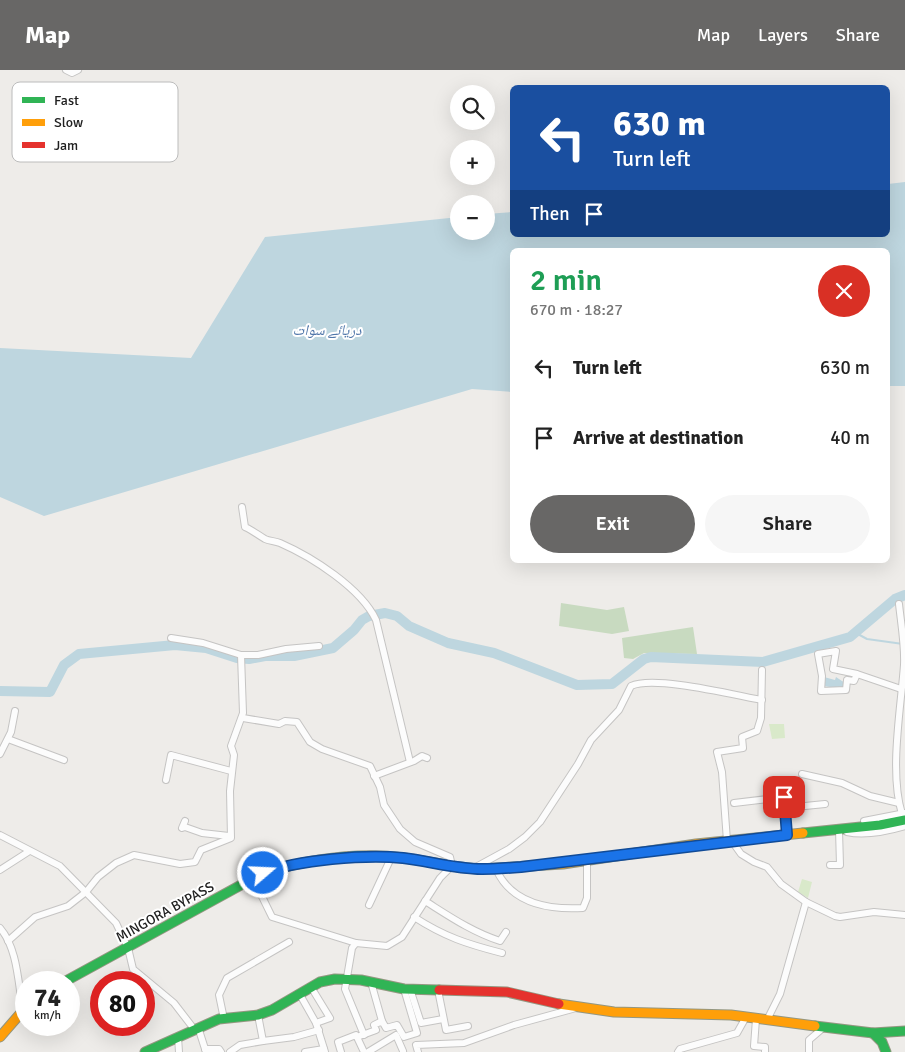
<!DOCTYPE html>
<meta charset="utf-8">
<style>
:root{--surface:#fff;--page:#f6f6f6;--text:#222;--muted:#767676;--accent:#686766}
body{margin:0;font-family:Signika,"Noto Naskh Arabic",sans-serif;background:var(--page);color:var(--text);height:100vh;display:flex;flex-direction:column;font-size:19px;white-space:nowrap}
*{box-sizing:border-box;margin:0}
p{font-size:16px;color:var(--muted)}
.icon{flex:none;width:28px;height:28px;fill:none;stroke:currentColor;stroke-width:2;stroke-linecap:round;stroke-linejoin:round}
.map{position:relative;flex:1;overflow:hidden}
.drawer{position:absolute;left:510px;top:178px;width:380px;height:315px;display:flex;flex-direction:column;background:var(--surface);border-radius:8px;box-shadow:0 5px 20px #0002}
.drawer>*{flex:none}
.banner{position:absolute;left:510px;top:15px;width:380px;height:152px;border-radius:8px;box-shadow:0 5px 20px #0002;background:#1a4fa0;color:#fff;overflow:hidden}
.tools{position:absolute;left:450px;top:15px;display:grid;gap:10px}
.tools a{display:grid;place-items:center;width:45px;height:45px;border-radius:50%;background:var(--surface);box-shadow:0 5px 20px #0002;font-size:25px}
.speed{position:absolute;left:15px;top:901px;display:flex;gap:10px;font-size:25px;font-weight:700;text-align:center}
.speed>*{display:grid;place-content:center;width:65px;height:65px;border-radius:50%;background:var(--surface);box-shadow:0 5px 20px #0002;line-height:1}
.speed small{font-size:12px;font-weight:400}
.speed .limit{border:8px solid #d22;background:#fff;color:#111}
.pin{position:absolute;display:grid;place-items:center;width:42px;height:42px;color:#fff;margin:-21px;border-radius:10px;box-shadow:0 2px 8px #0006}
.me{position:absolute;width:55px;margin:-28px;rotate:71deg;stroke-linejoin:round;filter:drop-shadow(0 0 4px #0008)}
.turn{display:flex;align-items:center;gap:18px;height:105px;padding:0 20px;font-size:22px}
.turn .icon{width:65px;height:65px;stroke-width:2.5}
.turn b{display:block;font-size:35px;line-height:42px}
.then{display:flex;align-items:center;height:48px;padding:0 20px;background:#0003;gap:10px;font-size:19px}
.round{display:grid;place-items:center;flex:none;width:52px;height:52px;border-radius:26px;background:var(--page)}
.head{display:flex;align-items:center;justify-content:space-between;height:85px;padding:0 20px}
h1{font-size:30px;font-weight:600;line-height:38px;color:#1e9e55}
.action{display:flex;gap:10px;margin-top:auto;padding:10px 20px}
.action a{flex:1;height:58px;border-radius:30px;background:var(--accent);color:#fff;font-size:20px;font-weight:600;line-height:58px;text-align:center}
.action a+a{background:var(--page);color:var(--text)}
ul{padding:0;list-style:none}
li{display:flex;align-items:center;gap:15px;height:70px;padding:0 20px}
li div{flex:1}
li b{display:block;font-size:19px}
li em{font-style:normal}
header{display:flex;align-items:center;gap:30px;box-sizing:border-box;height:70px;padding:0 25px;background:var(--accent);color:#fff}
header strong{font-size:24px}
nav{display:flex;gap:28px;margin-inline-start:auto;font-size:18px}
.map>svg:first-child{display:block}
.grass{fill:#d9e9ca}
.forest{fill:#c8dac0}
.water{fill:#bed6df}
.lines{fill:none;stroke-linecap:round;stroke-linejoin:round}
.stream{stroke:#bed6df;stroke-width:2}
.river{stroke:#bed6df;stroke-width:10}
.street-casing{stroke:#c5c4c3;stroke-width:8}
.fast-casing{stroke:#949781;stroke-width:11}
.slow-casing{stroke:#949781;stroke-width:11}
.jam-casing{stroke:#949781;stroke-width:11}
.street{stroke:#fcfcfc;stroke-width:6}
.fast{stroke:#30b455;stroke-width:9}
.slow{stroke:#ff9f0a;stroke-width:9}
.jam{stroke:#e5322d;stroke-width:9}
.route-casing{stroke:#114b97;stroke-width:12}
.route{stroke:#1a73e8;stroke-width:9}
.labels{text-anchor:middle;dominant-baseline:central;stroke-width:4;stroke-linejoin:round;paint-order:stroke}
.street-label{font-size:14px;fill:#202020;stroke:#fff}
.water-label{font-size:15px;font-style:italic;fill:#5177aa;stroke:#fff}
.key{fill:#fff;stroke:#bcbcbc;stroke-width:1}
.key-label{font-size:14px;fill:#202020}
</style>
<header>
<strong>Map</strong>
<nav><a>Map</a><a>Layers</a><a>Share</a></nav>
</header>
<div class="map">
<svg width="905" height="982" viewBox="0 0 905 982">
<rect width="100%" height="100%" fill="#eeece9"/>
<g class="grass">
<path d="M784,654L785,668L772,669L769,654Z"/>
<path d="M802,809L812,812L808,828L798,822Z"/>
</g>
<g class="forest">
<path d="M561,533L607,540L624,537L629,561L612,564L559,556Z"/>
<path d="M693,557L697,584L644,583L633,589L624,588L622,568Z"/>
</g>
<g class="water">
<path d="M905,112V316H888V180H512V322L472,319L44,446L0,427V278L191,288L265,167L459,147V161H486V144L512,142V165H888V114Z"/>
<path d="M824,607L835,610L836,607L845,613L844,619L823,616Z"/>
</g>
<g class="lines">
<path class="stream" d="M856,563L867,569L903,574"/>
<path class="river" d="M0,621L50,622L64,595L79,584L175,575L206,578L237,588L249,589L265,586H294L333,578L354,560L362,550L369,546L385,543L397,546L409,556L448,573L494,583L577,615L612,614L644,589L651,587L763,592L850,567L895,529L905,525"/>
<defs>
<g id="street">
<path d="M66,0L72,3L78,0"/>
<path d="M242,437L245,457C252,460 258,465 265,469C269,471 275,471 280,473C312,487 361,518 376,550L410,692"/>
<path d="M899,534C901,553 905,575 904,595C901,638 889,702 902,744"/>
<path d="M171,568L203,573L241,585H258L286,579L319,576"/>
<path d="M857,604L833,599L836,581L818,584L822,606L821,621L846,620L847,610L854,611L857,604L901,619"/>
<path d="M243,648L279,654L285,651L297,652L310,672L322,679L370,696L380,717L384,735L400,759L415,772L450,787L452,796L440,808L402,867L387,876L356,873L352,878L345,919L364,965"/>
<path d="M8,669L64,690"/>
<path d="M0,684L11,662L15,641"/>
<path d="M802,704L842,713L870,726L899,733"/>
<path d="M374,706L414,691L422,686L427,688"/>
<path d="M166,710L171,685L231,701"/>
<path d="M734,733L784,727L787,765"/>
<path d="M785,738L825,734"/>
<path d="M185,751L182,758L185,757L202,763L229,766"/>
<path d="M864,751L905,743"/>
<path d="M847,762C865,766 888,761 905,756"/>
<path d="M0,765L60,796L116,853L128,878L133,899L174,933L194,959"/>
<path d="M731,770L741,784L754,792L767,797L781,814L806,832L835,846L840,847L874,842L905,845"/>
<path d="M727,771L722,702L717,682L743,678L742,667L757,661L761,648L762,600"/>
<path d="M830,795H840L839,760"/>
<path d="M476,797L509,779L525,767L540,752L578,694L591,670L619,640L631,616C654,605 734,625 762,630"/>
<path d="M496,799C511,833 548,840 583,838L587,828V790"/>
<path d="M0,800L28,782"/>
<path d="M253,808L272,847L356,873"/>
<path d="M425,831C449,846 472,862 500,871L506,862"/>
<path d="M369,835L391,788"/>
<path d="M414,847C445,867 467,874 502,883"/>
<path d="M0,858C18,879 18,914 23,940"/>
<path d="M8,871L35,847L68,836L86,822L98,807L116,793L134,785L180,794L195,792L201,780L231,768L230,721L234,685L231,676L243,643L241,585"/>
<path d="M371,912L382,951"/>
<path d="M311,917L330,948L316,953"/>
<path d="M410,919L421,953L443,949"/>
<path d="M438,920L446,960L468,956"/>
<path d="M299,923L316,953L325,982"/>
<path d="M258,945L263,971L294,967L319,960"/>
<path d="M224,949L219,925L227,908L289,872"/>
<path d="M756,949L754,976L765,977V982"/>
<path d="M767,950L780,924L806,832"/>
<path d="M198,957L206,982"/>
<path d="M178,967L179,982"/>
<path d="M357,967L376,960L374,955L382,951L386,958L397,955L404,967L417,963L404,919"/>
<path d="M205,979H219L221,982"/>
<path d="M230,982L240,975L263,971"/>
<path d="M305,982L324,979"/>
<path d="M341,982L338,972L356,965L364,982"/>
<path d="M368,982L396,965L403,981"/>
<path d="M418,982L416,975L464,973L514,955L576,938"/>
<path d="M678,982L680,979L737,963L746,947"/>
<path d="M809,982V970L823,958"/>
</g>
<g id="fast">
<path d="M803,763L880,755L905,750"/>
<path d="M64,912L263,803C307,790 358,782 404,788C429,791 454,798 480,799"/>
<path d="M815,956L873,963L905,961"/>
<path d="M873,963L882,972L886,982"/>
<path d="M145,982L219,949L258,945L272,940L320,912L335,909L361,910L404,919L439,920"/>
</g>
<g id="slow">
<path d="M480,799L563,794L696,774L803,763"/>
<path d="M559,934L614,942L731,945L815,956"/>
<path d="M0,967L26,937"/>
</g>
<path id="jam" d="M439,920L507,922L559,934"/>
</defs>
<use href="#street" class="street-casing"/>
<use href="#fast" class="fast-casing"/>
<use href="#slow" class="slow-casing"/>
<use href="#jam" class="jam-casing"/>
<use href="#street" class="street"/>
<use href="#fast" class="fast"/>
<use href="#slow" class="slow"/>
<use href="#jam" class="jam"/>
</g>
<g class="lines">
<defs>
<path id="route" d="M263,803C298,790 365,784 403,788C429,791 455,799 482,799C495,799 508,798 521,797L787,765L784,727"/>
</defs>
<use href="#route" class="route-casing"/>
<use href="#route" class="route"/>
</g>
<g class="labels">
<g class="street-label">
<text transform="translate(165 842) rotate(-29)">MINGORA BYPASS</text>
</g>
<g class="water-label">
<text x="327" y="260">دریائے سوات</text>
</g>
</g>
<rect x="12" y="12" width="166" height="80" rx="8" class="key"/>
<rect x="22" y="27" width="23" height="6" fill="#30b455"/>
<rect x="22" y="49" width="23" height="7" fill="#ff9f0a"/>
<rect x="22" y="72" width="23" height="6" fill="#e5322d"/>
<g class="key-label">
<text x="54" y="35">Fast</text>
<text x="54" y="57">Slow</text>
<text x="54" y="80">Jam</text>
</g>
</svg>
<div class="tools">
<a><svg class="icon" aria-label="search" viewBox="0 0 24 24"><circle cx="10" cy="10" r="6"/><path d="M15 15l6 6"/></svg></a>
<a>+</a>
<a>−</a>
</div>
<div class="speed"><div>74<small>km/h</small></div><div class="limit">80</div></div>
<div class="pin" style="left:784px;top:727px;background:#d93025"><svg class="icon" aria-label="arrive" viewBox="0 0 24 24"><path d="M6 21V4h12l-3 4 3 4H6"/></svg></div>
<svg class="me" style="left:263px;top:803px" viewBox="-20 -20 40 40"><circle r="17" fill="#1a73e8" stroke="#fff" stroke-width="3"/><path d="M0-11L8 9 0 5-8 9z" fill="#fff"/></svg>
<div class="banner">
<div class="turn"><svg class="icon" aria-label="left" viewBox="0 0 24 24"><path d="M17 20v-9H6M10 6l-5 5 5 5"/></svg><div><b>630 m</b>Turn left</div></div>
<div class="then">Then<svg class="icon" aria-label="arrive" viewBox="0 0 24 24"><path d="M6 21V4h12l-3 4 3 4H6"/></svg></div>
</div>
<section class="drawer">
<div class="head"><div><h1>2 min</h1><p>670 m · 18:27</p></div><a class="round" style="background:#d93025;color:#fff"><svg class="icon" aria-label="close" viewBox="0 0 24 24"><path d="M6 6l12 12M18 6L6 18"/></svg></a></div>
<ul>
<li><svg class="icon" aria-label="left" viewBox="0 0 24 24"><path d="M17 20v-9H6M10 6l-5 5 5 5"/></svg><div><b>Turn left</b></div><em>630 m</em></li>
<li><svg class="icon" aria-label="arrive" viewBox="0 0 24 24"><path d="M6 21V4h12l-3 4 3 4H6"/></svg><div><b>Arrive at destination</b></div><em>40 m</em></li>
</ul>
<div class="action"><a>Exit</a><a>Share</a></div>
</section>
</div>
